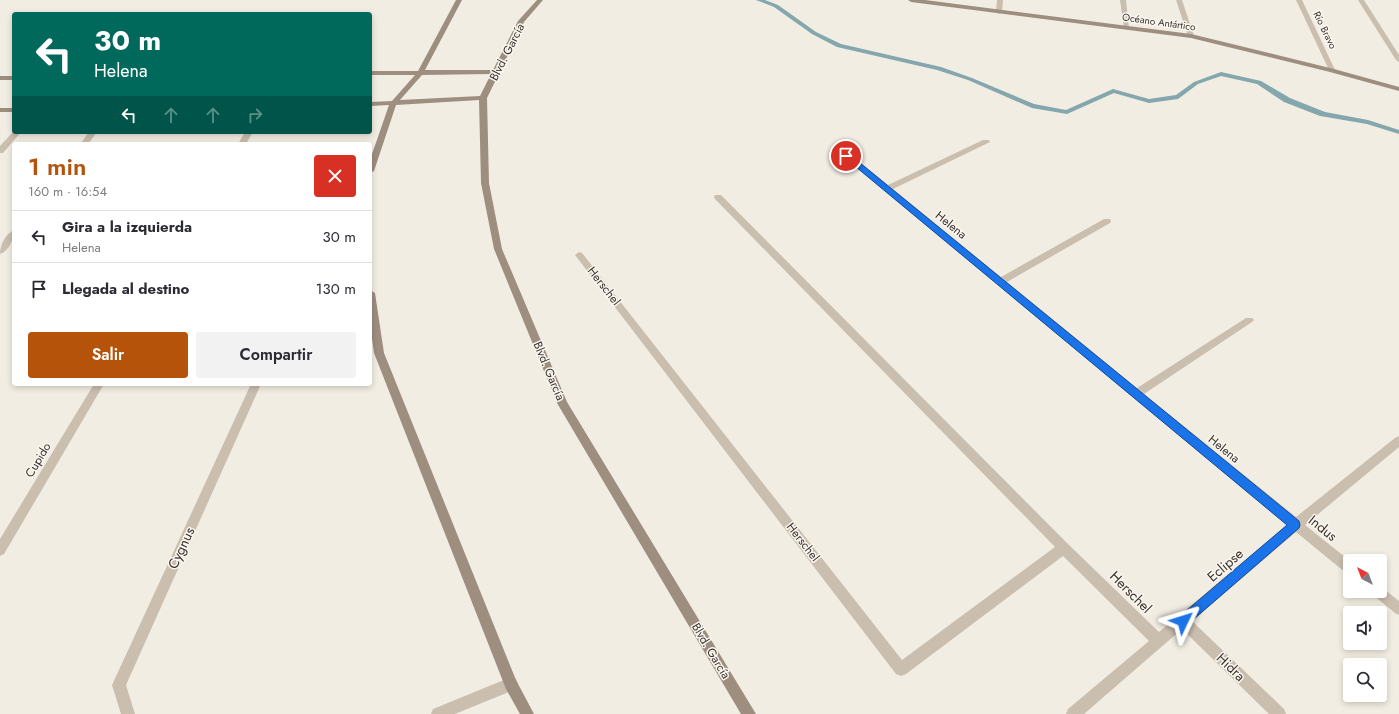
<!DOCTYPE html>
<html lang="es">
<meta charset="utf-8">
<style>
:root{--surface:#fff;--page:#f2f2f3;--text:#2b2b33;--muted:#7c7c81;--line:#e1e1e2;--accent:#b45309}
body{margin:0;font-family:Jost,sans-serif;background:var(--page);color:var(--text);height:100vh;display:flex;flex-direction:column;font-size:15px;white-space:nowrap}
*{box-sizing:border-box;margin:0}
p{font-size:13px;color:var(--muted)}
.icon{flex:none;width:22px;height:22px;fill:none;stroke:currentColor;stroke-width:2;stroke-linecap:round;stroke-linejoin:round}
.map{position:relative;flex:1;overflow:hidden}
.panel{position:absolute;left:12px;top:142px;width:360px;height:244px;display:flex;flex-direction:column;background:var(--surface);border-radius:4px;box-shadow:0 2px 6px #0003}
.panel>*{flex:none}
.hud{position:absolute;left:12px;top:12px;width:360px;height:122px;border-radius:4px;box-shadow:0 2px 6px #0003;background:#00695c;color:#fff;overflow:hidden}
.needle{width:26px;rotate:318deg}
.controls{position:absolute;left:1343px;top:554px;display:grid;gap:8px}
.controls a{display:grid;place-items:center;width:44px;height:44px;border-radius:4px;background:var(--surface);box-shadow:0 2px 6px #0003;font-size:20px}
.pin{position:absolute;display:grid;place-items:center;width:34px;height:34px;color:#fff;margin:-17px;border:2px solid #fff;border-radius:50%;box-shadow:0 1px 4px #0007}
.me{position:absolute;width:44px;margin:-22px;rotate:49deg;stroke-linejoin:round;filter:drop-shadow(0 0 3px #0008)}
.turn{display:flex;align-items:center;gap:14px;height:84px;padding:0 16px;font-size:18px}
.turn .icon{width:52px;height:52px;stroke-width:2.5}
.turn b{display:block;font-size:28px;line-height:34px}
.lanes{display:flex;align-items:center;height:38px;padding:0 16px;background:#0003;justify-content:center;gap:20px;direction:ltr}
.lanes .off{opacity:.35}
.round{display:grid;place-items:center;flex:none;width:42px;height:42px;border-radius:4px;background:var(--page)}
.headline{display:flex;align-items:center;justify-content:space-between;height:68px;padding:0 16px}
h1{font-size:24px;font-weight:600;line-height:30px;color:var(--accent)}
.cta{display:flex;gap:8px;margin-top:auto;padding:8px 16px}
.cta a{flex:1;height:46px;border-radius:4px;background:var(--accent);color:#fff;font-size:16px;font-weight:600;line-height:46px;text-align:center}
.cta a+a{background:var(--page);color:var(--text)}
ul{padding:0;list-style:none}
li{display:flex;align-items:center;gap:12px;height:52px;padding:0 16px;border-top:1px solid var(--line)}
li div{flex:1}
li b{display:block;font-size:15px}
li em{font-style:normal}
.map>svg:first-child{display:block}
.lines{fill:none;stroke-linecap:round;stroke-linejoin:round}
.stream{fill:#83a7ad;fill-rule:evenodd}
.street{fill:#cabeaf;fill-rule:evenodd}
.secondary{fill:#9d8e80;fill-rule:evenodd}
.route{fill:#1a73e8;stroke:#114b97}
.labels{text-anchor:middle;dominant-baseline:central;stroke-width:3;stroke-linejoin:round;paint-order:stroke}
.far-street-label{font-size:10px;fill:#39322c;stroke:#faf6ef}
.street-label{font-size:12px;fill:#39322c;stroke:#faf6ef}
.near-street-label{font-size:14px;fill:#39322c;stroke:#faf6ef}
</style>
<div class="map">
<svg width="1399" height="714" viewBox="0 0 1399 714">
<rect width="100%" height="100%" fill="#f2ede2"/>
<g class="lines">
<path class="stream" d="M756,0H765L778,5L816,32L841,44L941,67L972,78L1034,104L1066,110L1113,89L1149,99L1176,95L1194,82L1221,72L1261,81L1290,98L1325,112L1368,120L1399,130V134L1367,124L1320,116L1284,102L1257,84L1221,76L1198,84L1178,99L1149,103L1114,93L1067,114L1032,108L968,80L937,70L837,47L812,34L774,7Z"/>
<g class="street">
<path d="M997,0H1003L1002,12L999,14L996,12Z"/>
<path d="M1120,0H1126L1129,29L1124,28Z"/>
<path d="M1176,0H1182L1194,36L1193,37L1188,36Z"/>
<path d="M1296,0H1302L1335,70L1334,71L1329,70Z"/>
<path d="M1358,0H1364L1399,55V62L1396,60Z"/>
<path d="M14,131V132H21L3,153H0V146Z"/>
<path d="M89,132H97L88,144H80Z"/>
<path d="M245,132H253L246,144H238Z"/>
<path d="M983,140H989L990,142L893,189L1001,277L1104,219H1110L1111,221L1110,223L1007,282L1137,388L1246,318H1252L1254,320L1252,322L1144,394L1296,517L1395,438L1399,436V447L1305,525L1350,561V575L1346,573L1296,532L1192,621L1284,709L1286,714H1269L1182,629L1084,714H1066L1068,709L1149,641L1063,556L906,674L901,676L896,674L575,255L579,252L582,253L902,660L1055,547L715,199L714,197L715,195H721L1068,544L1159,632L1287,525L832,147L833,145H839L888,185Z"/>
<path d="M14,230C14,239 9,251 0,254C0,245 5,234 14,230Z"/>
<path d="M94,384H104L4,554L0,556V539Z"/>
<path d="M251,384H261L126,685L135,714H121L112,685Z"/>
<path d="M1380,586L1399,601V615L1395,613L1373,595L1371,591H1380Z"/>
<path d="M511,677L516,679L518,684L516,689L455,714H431L433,709Z"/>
</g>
<g class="secondary">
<path d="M456,0H462L425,70H493L518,21L537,0H543L524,22L487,98L489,183L502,249L567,402L756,714H741L557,403L494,249L481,183L479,100L396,105L374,171L370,173V160L389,105L370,106V102L392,101L415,75H370V71H418ZM491,74L480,96L400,100L422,75Z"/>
<path d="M908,0H925L1191,34L1334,69L1399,87V91L1330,72L1191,38L911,2Z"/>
<rect x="0" y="76" width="14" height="4"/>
<rect x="0" y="108" width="14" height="4"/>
<path d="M370,290L375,293L384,353L516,680L534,714H520L506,689L374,353L370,325Z"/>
</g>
</g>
<path class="route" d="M844,154H849L1299,521L1300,525L1299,528L1187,625L1183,626L1179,625L1177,621L1179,617L1287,525L844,157Z"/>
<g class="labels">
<g class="far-street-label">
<text transform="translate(1159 22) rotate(8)">Océano Antártico</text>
<text transform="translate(1325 30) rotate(64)">Río Bravo</text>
</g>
<g class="street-label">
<text transform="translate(507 52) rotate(-63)">Blvd. García</text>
<text transform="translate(951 225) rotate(39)">Helena</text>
<text transform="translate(604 286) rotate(52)">Herschel</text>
<text transform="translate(549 371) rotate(67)">Blvd. García</text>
<text transform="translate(1224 449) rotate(39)">Helena</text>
<text transform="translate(38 460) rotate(-59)">Cupido</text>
<text transform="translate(803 542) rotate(52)">Herschel</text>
<text transform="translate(711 651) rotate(59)">Blvd. García</text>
</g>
<g class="near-street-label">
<text transform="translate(1323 528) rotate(39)">Indus</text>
<text transform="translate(181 548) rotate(-65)">Cygnus</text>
<text transform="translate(1225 565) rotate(-41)">Eclipse</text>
<text transform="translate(1131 592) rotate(45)">Herschel</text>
<text transform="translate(1231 667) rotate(44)">Hidra</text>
</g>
</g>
</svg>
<div class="controls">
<a><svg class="needle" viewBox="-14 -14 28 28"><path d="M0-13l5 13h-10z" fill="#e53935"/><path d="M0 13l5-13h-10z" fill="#7c7c81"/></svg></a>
<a><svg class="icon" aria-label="sound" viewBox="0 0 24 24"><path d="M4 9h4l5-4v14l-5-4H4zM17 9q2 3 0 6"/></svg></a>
<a><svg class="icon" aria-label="search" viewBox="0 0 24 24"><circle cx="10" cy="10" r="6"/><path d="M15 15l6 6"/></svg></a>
</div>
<div class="pin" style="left:846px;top:156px;background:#d93025"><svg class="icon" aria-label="arrive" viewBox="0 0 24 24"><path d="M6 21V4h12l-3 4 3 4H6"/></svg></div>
<svg class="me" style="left:1183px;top:621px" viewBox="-20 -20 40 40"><path d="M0-17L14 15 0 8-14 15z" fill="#1a73e8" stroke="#fff" stroke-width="4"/></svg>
<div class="hud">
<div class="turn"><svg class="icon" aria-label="left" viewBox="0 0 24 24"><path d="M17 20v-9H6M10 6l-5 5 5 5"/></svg><div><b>30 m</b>Helena</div></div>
<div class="lanes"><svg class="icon" aria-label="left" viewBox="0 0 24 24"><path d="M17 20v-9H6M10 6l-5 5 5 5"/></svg><svg class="icon off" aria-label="ahead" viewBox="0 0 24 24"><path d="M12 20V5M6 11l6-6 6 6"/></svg><svg class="icon off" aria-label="ahead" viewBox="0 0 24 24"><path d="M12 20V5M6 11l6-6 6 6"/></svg><svg class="icon off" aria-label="right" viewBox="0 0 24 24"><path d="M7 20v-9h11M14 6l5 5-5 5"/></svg></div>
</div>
<section class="panel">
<div class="headline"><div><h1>1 min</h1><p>160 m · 16:54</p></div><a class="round" style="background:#d93025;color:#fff"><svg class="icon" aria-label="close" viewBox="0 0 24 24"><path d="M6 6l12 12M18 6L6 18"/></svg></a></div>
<ul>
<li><svg class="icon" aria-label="left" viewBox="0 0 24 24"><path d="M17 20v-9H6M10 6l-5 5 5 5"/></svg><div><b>Gira a la izquierda</b><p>Helena</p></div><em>30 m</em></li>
<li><svg class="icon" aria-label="arrive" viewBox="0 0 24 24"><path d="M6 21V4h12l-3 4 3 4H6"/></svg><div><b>Llegada al destino</b></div><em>130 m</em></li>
</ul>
<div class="cta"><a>Salir</a><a>Compartir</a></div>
</section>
</div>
